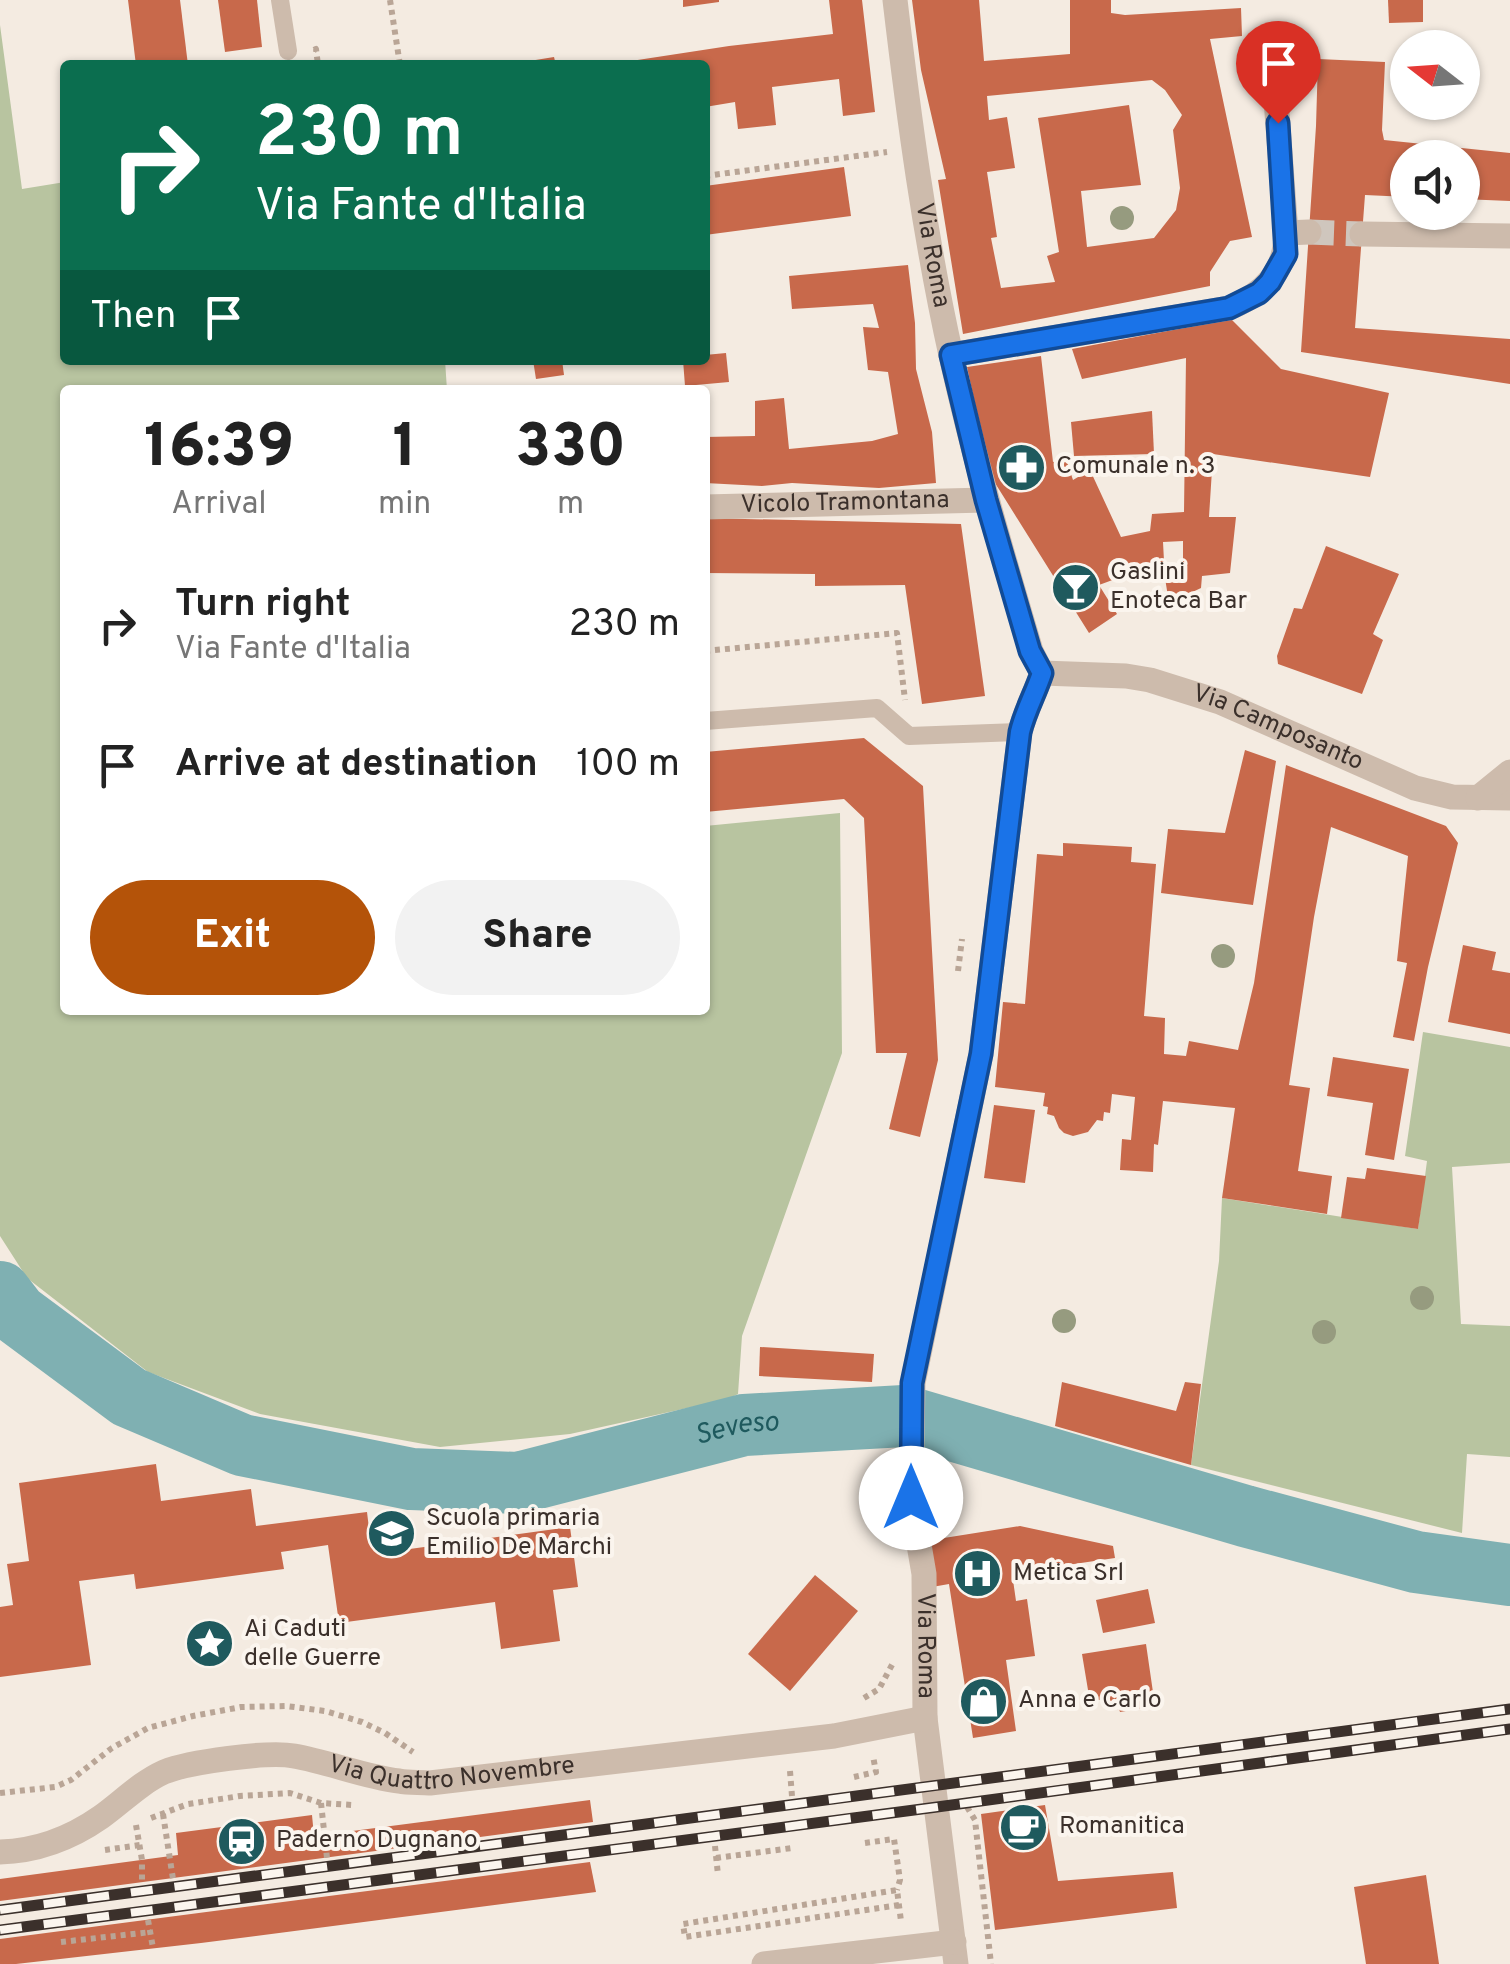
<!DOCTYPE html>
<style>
:root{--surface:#fff;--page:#f2f2f2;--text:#222;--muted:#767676;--accent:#b45309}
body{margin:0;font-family:Overpass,sans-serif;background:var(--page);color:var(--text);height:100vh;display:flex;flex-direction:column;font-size:38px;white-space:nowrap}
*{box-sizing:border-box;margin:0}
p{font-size:32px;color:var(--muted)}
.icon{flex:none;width:55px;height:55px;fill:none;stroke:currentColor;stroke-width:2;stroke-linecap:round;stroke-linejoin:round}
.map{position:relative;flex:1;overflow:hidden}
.details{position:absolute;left:60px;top:385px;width:650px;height:630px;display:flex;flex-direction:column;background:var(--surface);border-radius:10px;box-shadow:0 2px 8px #0004}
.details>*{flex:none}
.hud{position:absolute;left:60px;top:60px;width:650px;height:305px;border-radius:10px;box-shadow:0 2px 8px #0004;background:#0b6e4f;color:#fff;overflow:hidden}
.needle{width:65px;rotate:287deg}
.tools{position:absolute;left:1390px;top:30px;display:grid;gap:20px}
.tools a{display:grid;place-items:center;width:90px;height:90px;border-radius:50%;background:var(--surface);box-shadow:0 2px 8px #0004;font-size:50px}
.pin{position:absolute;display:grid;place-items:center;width:85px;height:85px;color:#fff;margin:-102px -42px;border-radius:50% 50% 50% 0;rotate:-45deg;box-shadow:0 0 10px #0007}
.pin .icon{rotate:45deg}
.me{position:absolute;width:110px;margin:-55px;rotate:0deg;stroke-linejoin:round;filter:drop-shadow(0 0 8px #0008)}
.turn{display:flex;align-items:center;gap:35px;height:210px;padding:0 30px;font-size:45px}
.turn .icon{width:130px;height:130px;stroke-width:2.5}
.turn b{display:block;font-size:70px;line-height:85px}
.then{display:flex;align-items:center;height:95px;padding:0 30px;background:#0003;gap:20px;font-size:38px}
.eta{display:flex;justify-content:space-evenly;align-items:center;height:170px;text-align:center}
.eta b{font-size:60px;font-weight:800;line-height:70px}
.primary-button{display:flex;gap:20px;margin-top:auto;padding:20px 30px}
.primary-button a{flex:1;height:115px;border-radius:60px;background:var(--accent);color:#fff;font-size:40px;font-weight:800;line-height:115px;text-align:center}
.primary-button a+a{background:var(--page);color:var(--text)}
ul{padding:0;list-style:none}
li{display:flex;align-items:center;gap:30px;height:140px;padding:0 30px}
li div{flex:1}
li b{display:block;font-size:38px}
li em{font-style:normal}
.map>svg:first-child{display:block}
.green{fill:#b8c4a0}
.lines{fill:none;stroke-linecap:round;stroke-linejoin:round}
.river{stroke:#7fb0b2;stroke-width:62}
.building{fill:#c8694b;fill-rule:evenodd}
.minor-tunnel{stroke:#cfc6bd;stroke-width:25;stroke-dasharray:25 12;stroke-linecap:butt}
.path{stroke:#b9a596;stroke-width:6;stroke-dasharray:5 5;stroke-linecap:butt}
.service{stroke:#cdbbac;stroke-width:18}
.minor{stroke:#cdbbac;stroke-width:25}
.rail-casing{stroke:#3b302b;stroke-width:11}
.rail{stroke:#fbf5ee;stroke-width:8;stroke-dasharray:22;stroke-linecap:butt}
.tree{fill:#969b7f}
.route-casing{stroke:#114b97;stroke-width:25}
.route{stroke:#1a73e8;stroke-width:18}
.labels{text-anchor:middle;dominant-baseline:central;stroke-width:8;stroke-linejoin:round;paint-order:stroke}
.street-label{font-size:25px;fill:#3b302b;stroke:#fbf5ee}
.poi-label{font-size:25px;fill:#3b302b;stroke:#fbf5ee;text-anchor:start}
.water-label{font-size:28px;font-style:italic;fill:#1f5a5e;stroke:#fbf5ee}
</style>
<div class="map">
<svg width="1510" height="1964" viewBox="0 0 1510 1964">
<rect width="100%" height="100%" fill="#f4ebe1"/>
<g class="green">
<path d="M0,25L22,189L65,182V360H445L447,390H65V1010H705V826L840,813L842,1053L742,1336L738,1394L728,1399L570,1434L440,1447L260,1414L148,1372L27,1278L0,1236Z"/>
<path d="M1423,1032L1510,1047V1163L1452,1167L1461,1324L1510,1326V1457L1467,1454L1462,1533L1191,1465L1219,1261L1222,1198L1418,1229L1427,1161L1405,1156Z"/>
</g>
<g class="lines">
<path class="river" id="s1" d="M0,1292L17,1314L129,1397L242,1445L411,1479L518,1483L744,1425L904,1416L1245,1516L1416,1562L1510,1575"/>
</g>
<g class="building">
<path d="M128,0H180L188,65H136Z"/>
<path d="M218,0H257L262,47L225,52Z"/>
<path d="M683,0H719V2L683,7Z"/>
<path d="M829,0H862L875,112L843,116L839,79L772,87L776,125L738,129L735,102L705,107V65H618V63L729,46L833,34Z"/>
<path d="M912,0H979L984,61L1070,54V0H1111V13L1125,15L1241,8L1242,36L1210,39L1252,237L1230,241L1210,272V286L963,334L938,180L946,179L921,70ZM1152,80L1165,90L1182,115L1173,130L1180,188L1176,210L1154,238L1087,247L1081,191L1141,185L1129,105L1038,118L1059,252L1047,256L1055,282L1001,288L991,238L997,237L987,172L1015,168L1007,117L989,120L987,96Z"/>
<path d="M1388,0H1423V22L1389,23Z"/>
<path d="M554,57L556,65H517V63Z"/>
<path d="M1318,59L1385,62L1382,130L1384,140L1510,153V201L1462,199V158H1408V197L1365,195L1355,328L1510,339V384L1301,352L1316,126Z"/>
<path d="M844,167L851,216L705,235V186Z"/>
<path d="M908,265L915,323L916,369L932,432L936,483L879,488L792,483L762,486L705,483V437L755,436V401L784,398L789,449L872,441L898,434L888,372L868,370L863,327L879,328L873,304L792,309L789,276Z"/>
<path d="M1231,319L1281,369L1389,393L1370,477L1213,454L1209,517H1236L1230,573L1202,576L1201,588L1169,603L1165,578L1183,570V541L1163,542L1164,561L1099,585L1117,614L1089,633L990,475L967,367L1041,356L1053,462L1066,459L1073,480L1090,470L1121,537L1150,531L1152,514L1184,512L1186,358L1082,379L1072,349Z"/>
<path d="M726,353L729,382L685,386L683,360H705V355Z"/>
<path d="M533,360H562L564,375L536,379Z"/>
<path d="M1152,411L1154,454L1074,456L1071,422Z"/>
<path d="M705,518L961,524L985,696L922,704L905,585L815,586V574L705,573Z"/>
<path d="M1326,546L1399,574L1373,634L1383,640L1362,694L1278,664L1277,656L1294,608L1302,609Z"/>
<path d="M864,738L923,786L938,1060L920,1137L889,1129L907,1053H876L864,818L844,799L705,812V752Z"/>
<path d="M1245,750L1276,761L1253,905L1161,893L1168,829L1225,833Z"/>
<path d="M1286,765L1446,826L1458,843L1428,967L1414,1041L1393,1037L1407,963L1397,961L1408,856L1331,827L1314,917L1289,1085L1310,1088L1298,1171L1332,1176L1327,1214L1222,1198L1235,1108L1163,1101L1158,1145L1154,1144L1153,1172L1120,1170L1122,1139L1131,1140L1135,1097L1112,1094L1110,1113L1104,1112L1103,1121L1097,1120L1088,1132L1073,1136L1064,1133L1059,1128L1054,1116L1047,1114L1048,1107L1043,1106L1045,1093L995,1087L1003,1002L1025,1004L1037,854L1063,856V843L1132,847L1131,862L1156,864L1144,1016L1165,1018L1164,1054L1186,1056L1189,1041L1238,1050L1254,983Z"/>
<path d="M1463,945L1496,952L1492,970L1510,973V1034L1448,1022Z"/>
<path d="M1333,1057L1409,1069L1394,1160L1365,1155L1373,1103L1327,1096Z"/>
<path d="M994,1105L1035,1110L1025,1183L984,1178Z"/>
<path d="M1367,1168L1426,1176L1418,1229L1341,1218L1347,1177L1365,1179Z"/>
<path d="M760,1347L874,1354L872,1382L759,1376Z"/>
<path d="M1062,1382L1176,1411L1185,1382L1201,1384L1191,1465L1055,1426Z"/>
<path d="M156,1464L161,1501L251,1489L256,1526L367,1512L370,1537L393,1533L395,1551L570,1527L578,1587L553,1590L560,1641L501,1649L495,1602L339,1623L328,1545L281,1552L284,1569L136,1589L134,1574L79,1581L91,1665L0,1677V1607L13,1605L7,1564L29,1561L19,1483Z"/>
<path d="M1020,1526L1113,1546L1115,1558L1012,1573L1016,1601L1027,1599L1035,1656L1006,1660L1016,1731L973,1738L949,1584L932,1587L925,1541Z"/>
<path d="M815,1575L858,1611L790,1691L748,1654Z"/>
<path d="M1148,1589L1155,1623L1103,1633L1096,1600Z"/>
<path d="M1146,1644L1155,1706L1120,1712L1118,1705L1104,1707L1103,1699L1090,1702L1082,1654Z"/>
<path d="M590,1800L593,1822L0,1901V1879L178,1855L176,1833L312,1815L314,1836Z"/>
<path d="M1045,1805L1058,1881L1173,1872L1177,1908L995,1930L981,1814Z"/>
<path d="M590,1862L596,1892L201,1943L16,1964H0V1939Z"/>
<path d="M1426,1875L1439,1964H1366L1354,1887Z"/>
</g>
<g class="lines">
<path class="minor-tunnel" d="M1309,232L1362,234"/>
<g class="path">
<path d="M390,0L400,65"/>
<path d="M314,50L316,49L318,65"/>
<path d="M705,176L887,152"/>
<path d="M705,651L897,633L905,700"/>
<path d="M958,971L962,939"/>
<path d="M864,1698L879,1689L893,1663"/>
<path d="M790,1771L792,1796"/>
<path d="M854,1777L876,1772L873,1756"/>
<path d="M0,1793L55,1787L71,1780L112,1748L148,1728L193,1716L241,1707L286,1706L325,1711L362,1722L385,1733L413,1752"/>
<path d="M321,1803L327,1858"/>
<path d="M967,1807L975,1820L991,1964"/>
<path d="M163,1814L173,1879"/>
<path d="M151,1818L188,1804L240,1796L290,1793L321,1803L353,1805"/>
<path d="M136,1825L142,1860V1883"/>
<path d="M865,1843L894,1839L900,1880L897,1890"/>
<path d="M715,1846L718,1875"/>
<path d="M105,1850L140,1845"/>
<path d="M716,1858L792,1848"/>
<path d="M899,1905L685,1937L683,1924L897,1890L901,1921"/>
<path d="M148,1920L153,1948"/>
<path d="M61,1942L151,1932"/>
</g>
<g class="service">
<path d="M280,0L288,51"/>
<path d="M705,721L877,708L909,736L1020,732"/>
</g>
<g class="minor">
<path id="s2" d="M895,0C909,119 925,238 951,355C973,455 1002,553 1031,651L1042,673C1035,694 1025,711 1020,732L981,1054L913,1383L911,1498L924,1574L925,1718L956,1964"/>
<path d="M1275,86L1286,233"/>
<path d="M1362,234L1510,236"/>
<path d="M951,355L1229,308C1264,294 1286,272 1286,233L1309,232"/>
<path id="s3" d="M705,507L986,500"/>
<path id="s4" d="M1042,673L1126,676L1150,680L1220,702L1415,788L1452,797L1510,798"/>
<path d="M1478,798L1510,772"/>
<path id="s5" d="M0,1852C37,1851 71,1838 101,1817C122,1802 140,1783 164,1772C189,1762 268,1751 294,1756C329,1762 364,1777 399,1781C409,1783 420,1782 430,1783L834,1736L925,1718"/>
<path d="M764,1964L954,1942"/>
</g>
<defs>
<g id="rail">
<path d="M0,1910L1510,1709"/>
<path d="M0,1930L937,1807L1510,1729"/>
</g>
</defs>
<use href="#rail" class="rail-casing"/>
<use href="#rail" class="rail"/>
</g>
<g class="tree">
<circle cx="1122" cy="218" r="12"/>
<circle cx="1223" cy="956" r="12"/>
<circle cx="1422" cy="1298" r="12"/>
<circle cx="1064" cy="1321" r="12"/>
<circle cx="1324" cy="1332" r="12"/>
</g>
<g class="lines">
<defs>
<path id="route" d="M911,1498L912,1383L981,1054L1020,732C1025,711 1035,694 1042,673L1030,651L986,500L951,355L1229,308L1259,293L1270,282L1286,254L1278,123"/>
</defs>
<use href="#route" class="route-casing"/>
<use href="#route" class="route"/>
</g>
<defs>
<symbol id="pharmacy-disc" viewBox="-11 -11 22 22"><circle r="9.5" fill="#1f5a5e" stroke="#fbf5ee"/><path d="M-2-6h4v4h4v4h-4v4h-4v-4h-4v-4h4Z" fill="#fff"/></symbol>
<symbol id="bar-disc" viewBox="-11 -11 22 22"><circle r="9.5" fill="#1f5a5e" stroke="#fbf5ee"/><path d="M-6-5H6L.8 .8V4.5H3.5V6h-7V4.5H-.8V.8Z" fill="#fff"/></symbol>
<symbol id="school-disc" viewBox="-11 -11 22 22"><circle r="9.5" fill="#1f5a5e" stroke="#fbf5ee"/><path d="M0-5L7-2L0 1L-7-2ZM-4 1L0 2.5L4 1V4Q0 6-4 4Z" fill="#fff"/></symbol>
<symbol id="hospital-disc" viewBox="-11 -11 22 22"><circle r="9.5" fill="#1f5a5e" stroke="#fbf5ee"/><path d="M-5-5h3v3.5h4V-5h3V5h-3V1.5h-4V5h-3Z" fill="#fff"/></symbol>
<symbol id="sight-disc" viewBox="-11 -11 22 22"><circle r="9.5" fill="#1f5a5e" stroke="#fbf5ee"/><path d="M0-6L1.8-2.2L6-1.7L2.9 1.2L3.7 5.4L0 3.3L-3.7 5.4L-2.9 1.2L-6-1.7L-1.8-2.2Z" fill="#fff"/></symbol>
<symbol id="shop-disc" viewBox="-11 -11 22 22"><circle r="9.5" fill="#1f5a5e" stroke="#fbf5ee"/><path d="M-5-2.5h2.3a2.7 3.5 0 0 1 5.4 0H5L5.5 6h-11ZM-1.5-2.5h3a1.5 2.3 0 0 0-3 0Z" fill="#fff"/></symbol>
<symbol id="cafe-disc" viewBox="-11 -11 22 22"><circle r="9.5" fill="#1f5a5e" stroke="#fbf5ee"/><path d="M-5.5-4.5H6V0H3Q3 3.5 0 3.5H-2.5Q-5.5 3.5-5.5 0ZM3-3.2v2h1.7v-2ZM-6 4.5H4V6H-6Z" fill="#fff"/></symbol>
<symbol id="station-disc" viewBox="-11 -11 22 22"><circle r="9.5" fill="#1f5a5e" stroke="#fbf5ee"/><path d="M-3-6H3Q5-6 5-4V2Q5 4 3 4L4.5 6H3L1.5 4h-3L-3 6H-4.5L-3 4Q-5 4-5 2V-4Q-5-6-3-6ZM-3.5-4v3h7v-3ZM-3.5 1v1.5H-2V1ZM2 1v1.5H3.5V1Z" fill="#fff"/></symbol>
</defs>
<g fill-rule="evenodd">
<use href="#pharmacy-disc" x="994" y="440" width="55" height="55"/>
<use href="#bar-disc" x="1048" y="560" width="55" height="55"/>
<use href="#school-disc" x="364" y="1506" width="55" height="55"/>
<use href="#hospital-disc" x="950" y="1546" width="55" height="55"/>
<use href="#sight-disc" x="182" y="1616" width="55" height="55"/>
<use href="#shop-disc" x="956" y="1674" width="55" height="55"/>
<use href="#cafe-disc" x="996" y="1800" width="55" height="55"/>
<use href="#station-disc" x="214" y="1814" width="55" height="55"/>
</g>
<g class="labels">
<g class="street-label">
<text stroke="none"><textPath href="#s2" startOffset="258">Via Roma</textPath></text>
<text stroke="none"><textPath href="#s3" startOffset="140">Vicolo Tramontana</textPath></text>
<text stroke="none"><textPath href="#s4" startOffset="245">Via Camposanto</textPath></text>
<text stroke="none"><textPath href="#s2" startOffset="1678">Via Roma</textPath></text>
<text stroke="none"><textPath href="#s5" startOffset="478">Via Quattro Novembre</textPath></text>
</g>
<g class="poi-label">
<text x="1056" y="467">Comunale n. 3</text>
<text x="1110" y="573">Gaslini<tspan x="1110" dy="29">Enoteca Bar</tspan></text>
<text x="426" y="1519">Scuola primaria<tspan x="426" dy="29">Emilio De Marchi</tspan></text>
<text x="1013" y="1574">Metica Srl</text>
<text x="244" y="1630">Ai Caduti<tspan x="244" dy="29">delle Guerre</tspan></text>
<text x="1018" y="1701">Anna e Carlo</text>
<text x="1059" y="1827">Romanitica</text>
<text x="276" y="1841">Paderno Dugnano</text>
</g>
<g class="water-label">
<text stroke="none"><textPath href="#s1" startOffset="795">Seveso</textPath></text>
</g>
</g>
</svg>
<div class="tools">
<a><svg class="needle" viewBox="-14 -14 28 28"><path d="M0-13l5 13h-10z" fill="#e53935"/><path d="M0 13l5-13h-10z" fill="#767676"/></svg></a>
<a><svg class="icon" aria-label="sound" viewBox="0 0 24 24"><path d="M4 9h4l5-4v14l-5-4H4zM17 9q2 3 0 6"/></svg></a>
</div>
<div class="pin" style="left:1278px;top:123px;background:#d93025"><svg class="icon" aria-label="arrive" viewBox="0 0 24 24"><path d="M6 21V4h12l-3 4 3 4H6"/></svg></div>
<svg class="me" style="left:911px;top:1498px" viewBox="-20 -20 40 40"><circle r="19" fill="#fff"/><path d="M0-13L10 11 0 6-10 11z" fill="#1a73e8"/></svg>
<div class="hud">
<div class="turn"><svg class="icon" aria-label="right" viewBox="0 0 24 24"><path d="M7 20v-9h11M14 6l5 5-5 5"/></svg><div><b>230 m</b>Via Fante d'Italia</div></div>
<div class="then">Then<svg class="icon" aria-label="arrive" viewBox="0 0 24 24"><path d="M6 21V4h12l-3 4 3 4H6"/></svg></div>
</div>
<section class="details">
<div class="eta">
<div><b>16:39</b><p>Arrival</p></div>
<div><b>1</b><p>min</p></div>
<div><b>330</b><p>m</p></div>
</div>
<ul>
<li><svg class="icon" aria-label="right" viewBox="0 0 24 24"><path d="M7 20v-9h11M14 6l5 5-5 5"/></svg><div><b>Turn right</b><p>Via Fante d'Italia</p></div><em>230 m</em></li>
<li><svg class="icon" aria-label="arrive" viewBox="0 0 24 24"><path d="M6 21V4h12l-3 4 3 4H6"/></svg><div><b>Arrive at destination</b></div><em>100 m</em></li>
</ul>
<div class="primary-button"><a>Exit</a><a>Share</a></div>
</section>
</div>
